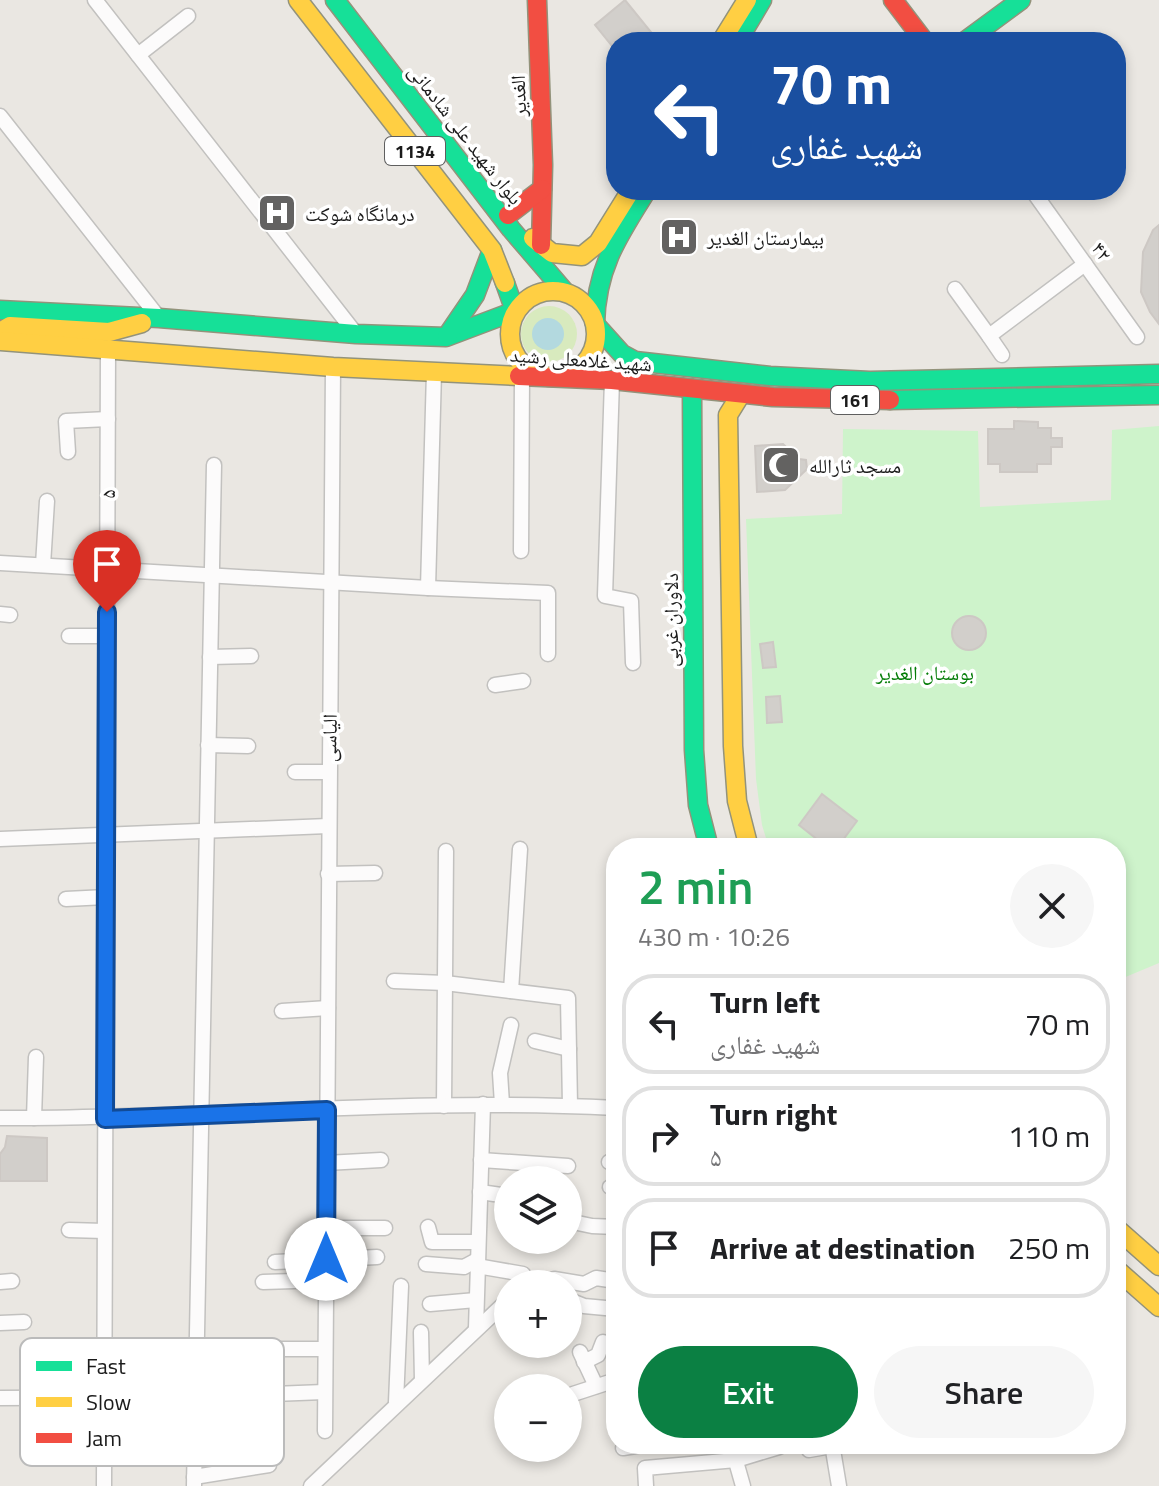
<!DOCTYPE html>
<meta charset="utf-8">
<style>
:root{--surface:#fff;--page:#f6f6f6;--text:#202124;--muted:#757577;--line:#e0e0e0;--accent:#0b8043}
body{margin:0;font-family:"Titillium Web","Noto Naskh Arabic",sans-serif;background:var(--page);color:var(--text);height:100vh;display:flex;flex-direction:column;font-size:30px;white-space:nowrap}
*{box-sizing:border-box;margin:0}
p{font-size:26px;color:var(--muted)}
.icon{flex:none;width:44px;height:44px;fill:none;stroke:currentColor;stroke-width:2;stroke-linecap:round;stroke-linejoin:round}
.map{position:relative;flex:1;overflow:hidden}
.panel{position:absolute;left:606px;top:838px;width:520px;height:616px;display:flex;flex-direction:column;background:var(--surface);border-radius:32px;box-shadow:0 4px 12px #0003}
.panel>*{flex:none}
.guide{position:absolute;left:606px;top:32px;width:520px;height:168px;border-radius:32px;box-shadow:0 4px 12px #0003;background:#1a4fa0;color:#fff;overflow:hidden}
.fabs{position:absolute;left:494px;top:1166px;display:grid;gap:16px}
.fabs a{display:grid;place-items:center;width:88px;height:88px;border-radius:50%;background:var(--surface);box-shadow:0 4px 12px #0003;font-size:40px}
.pin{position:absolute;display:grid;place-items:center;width:68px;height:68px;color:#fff;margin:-82px -34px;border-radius:50% 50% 50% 0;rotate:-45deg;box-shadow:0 0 8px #0007}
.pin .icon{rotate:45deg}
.me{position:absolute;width:88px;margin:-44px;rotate:0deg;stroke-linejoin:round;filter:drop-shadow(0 0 6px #0008)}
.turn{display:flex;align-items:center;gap:28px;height:168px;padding:0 32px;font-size:36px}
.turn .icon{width:104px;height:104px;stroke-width:2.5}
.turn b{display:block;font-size:56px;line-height:68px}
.round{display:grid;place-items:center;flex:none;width:84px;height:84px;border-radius:42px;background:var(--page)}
.head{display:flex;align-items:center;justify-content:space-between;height:136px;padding:0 32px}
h1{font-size:48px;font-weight:600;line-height:60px;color:#1e9e55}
.cta{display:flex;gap:16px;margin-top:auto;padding:16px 32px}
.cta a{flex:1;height:92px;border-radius:48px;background:var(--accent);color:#fff;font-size:32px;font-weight:600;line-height:92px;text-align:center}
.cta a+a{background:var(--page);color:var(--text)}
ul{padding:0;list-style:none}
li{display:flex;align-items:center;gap:24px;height:100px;margin:0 16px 12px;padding:0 16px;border:4px solid var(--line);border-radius:32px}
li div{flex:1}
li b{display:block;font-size:30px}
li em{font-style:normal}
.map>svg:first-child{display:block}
.grass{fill:#d8eabe}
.park{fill:#cef3cb}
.water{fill:#b3d9df}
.building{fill:#d2cfcb;stroke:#cdc8c4;stroke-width:2}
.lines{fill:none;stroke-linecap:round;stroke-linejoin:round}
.street-casing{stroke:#c2c1bf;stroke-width:17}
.fast-casing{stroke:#93937b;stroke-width:21}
.slow-casing{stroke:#93937b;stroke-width:21}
.jam-casing{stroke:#93937b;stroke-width:21}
.street{stroke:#fcfbfb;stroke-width:14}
.fast{stroke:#16e098;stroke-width:18}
.slow{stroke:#ffcf43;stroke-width:18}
.jam{stroke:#f24e42;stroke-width:18}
.route-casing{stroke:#114b97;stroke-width:20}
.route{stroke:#1a73e8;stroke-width:14}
.labels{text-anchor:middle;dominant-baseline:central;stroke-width:7;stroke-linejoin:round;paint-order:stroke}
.shield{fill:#fff;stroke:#5f5f5f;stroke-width:2}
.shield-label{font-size:18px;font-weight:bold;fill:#1b1b1b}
.street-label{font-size:20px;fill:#1b1b1b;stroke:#fff}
.poi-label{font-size:20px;fill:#1b1b1b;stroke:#fff;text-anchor:start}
.park-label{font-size:20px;fill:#057d08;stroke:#fff}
.key{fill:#fff;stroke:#bbb;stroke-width:2}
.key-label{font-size:22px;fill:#1b1b1b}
</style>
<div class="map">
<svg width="1159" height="1486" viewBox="0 0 1159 1486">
<rect width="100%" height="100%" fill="#eae7e2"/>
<circle class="grass" cx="549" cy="334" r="28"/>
<path class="park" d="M1159,426V963L1116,981V848H769L762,825L756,779L746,519L842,514L843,429L978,431L980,507L1111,500L1112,430Z"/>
<circle class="water" cx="548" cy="334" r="16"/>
<g class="building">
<path d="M625,0L659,42H616V51L595,25Z"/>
<path d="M1159,225V324L1150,312L1141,292L1143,252L1153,230Z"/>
<path d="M1014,421L1038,422V428H1051V438H1062V447H1051V464H1037V472H1000V464H988V429H1014Z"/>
<path d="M783,444L799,459L806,460L807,469L785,490L757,492L755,446Z"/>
<circle cx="969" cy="633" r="17"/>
<path d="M773,642L776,667L763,668L760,644Z"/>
<path d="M780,696L782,722L767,723L766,697Z"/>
<path d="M822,794L857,821L837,848H828L799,825Z"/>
<path d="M7,1136L47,1138V1181H0V1154L5,1147Z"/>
</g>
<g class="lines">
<defs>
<g id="street">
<path d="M95,0L356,334"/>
<path d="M138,55L188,16"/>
<path d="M0,116L159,318"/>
<path d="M1032,190L1137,337"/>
<path d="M955,289L989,336L1085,264"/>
<path d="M989,336L1002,355"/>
<path d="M612,380L605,596L631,601L633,663"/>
<path d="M68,452L66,421L108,419"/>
<path d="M521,551L522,376"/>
<path d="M0,563L428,588L548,593V654"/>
<path d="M43,565L47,501"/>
<path d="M428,588L434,372"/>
<path d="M0,614L10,615"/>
<path d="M69,636H107"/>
<path d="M210,657L251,656"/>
<path d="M495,685L523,681"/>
<path d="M208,745L248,746"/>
<path d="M295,772H329"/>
<path d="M0,839L328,826"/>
<path d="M328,874L375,873"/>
<path d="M66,899L106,897"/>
<path d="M394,981L445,983L568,998L570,1105"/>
<path d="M511,991L520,849"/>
<path d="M282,1011L328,1008"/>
<path d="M535,1041L569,1049"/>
<path d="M502,1104L500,1073L511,1025"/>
<path d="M444,1106L446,851"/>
<path d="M0,1118C205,1119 411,1097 616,1108"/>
<path d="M34,1118L36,1057"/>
<path d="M481,1160L568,1166"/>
<path d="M609,1162H616"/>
<path d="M326,1163L381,1160"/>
<path d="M610,1187L616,1189"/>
<path d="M480,1192L508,1196"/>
<path d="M568,1221L592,1226L616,1227"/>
<path d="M428,1227L432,1242H478"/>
<path d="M326,1228H385"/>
<path d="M69,1230L104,1231"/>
<path d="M275,1262L377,1257"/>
<path d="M426,1264L464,1267L477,1260"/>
<path d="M477,1266L523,1274"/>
<path d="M554,1279L584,1284L596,1278L616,1281"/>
<path d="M0,1282L12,1281"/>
<path d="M263,1282L325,1280"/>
<path d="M568,1303L569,1300L584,1306L616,1309"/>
<path d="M430,1304L476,1300"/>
<path d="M0,1323L24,1322"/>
<path d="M476,1328L483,1104"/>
<path d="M421,1332L422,1380"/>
<path d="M278,1349H325"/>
<path d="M580,1352L596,1386"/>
<path d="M584,1362L598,1355L603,1342"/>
<path d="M573,1394L616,1380"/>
<path d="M0,1398L195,1397L324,1392"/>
<path d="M396,1402L401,1286"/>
<path d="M325,1431L333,367"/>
<path d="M731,1444L743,1486"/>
<path d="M832,1444L839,1486"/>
<path d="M623,1448L648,1444"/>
<path d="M809,1450L832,1446"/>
<path d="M194,1477L269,1465"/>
<path d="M104,1486L108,349"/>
<path d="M194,1486L214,465"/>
<path d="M311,1486L508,1300"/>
<path d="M646,1486L645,1468L736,1460L779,1447"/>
</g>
<g id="fast">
<path d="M335,0L511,229L565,292"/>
<path d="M737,42L762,0"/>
<path d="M964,42L1021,0"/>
<path d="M0,310L159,318L356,334L446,337L515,311L505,283"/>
<path d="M595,324C596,268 618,236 647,190"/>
<path d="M595,324L622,354L635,361L770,376L870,381L1159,374"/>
<path d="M447,336L475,295L492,250"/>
<path d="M692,390L694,750L698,805L709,848"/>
<path d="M890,400L1159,395"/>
</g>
<g id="slow">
<path d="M298,0L492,250L505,283"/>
<path d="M721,42L747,0"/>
<path d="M533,238L552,253L582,256L598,243L631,190"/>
<circle cx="553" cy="334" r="43"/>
<path d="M0,332L10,326L109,332L142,323"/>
<path d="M0,341L333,367L519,376"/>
<path d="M741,394L728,415L733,746L737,801L749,848"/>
<path d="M1116,1228L1159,1266"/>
<path d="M1116,1269L1159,1307"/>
</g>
<g id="jam">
<path d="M537,0L543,165L541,245"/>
<path d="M893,0L925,42"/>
<path d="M508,215L542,189"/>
<path d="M519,376L612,380L773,397L890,400"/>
</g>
</defs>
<use href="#street" class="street-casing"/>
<use href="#fast" class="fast-casing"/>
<use href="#slow" class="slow-casing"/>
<use href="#jam" class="jam-casing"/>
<use href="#street" class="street"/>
<use href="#fast" class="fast"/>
<use href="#slow" class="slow"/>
<use href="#jam" class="jam"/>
</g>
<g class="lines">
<defs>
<path id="route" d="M107,612L105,1119L327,1110L326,1259"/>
</defs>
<use href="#route" class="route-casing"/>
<use href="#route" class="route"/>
</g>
<defs>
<symbol id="hospital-square" viewBox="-11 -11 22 22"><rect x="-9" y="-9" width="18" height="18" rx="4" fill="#636261" stroke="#fff"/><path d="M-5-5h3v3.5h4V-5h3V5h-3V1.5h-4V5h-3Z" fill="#fff"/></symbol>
<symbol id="mosque-square" viewBox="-11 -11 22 22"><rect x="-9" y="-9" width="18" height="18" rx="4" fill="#636261" stroke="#fff"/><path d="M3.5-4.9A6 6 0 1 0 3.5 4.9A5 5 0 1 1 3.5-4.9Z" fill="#fff"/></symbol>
</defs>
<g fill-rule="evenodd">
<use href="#hospital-square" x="255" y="191" width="44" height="44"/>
<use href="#hospital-square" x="657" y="215" width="44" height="44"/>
<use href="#mosque-square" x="759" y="443" width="44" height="44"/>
</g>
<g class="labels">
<g class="shield">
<rect x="385" y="137" width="60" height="28" rx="6"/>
<rect x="831" y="386" width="48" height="28" rx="6"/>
</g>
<g class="shield-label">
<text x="415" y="151">1134</text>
<text x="855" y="400">161</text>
</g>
<g class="street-label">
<text transform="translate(518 96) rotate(-92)">الغدیر</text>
<text transform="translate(466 134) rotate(52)">بلوار شهید علی شادمانی</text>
<text transform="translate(1102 251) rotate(54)">۴۲</text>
<text transform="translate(581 359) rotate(4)">شهید غلامعلی رشید</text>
<text transform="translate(107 494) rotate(-90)">۵</text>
<text transform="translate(670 620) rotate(-90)">دلاوران غربی</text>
<text transform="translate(329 738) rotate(-89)">الیاسی</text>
</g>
<g class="poi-label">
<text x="305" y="213">درمانگاه شوکت</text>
<text x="707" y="237">بیمارستان الغدیر</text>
<text x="809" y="465">مسجد ثارالله</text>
</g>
<g class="park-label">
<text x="925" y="672">بوستان الغدیر</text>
</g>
</g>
<rect x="20" y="1338" width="264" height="128" rx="12" class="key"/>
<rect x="36" y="1361" width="36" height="10" fill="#16e098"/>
<rect x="36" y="1397" width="36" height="10" fill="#ffcf43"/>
<rect x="36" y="1433" width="36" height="10" fill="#f24e42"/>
<g class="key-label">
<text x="86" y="1374">Fast</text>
<text x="86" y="1410">Slow</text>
<text x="86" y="1446">Jam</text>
</g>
</svg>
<div class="fabs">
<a><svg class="icon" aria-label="layers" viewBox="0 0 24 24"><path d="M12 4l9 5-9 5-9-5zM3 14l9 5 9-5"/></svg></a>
<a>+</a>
<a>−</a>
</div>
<div class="pin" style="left:107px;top:612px;background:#d93025"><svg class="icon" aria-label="arrive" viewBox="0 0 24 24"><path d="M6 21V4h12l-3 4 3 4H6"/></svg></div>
<svg class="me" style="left:326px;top:1259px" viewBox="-20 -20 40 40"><circle r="19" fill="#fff"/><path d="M0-13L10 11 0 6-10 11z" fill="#1a73e8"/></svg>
<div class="guide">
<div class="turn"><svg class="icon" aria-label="left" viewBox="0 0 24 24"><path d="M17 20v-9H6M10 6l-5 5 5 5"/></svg><div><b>70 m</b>شهید غفاری</div></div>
</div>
<section class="panel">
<div class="head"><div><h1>2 min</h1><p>430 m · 10:26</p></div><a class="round"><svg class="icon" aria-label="close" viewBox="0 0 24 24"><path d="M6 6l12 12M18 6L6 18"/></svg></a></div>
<ul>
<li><svg class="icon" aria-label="left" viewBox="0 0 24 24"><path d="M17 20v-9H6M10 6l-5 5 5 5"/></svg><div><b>Turn left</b><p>شهید غفاری</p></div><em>70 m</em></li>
<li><svg class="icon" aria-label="right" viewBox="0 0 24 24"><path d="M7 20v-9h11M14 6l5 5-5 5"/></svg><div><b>Turn right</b><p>۵</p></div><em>110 m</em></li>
<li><svg class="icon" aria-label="arrive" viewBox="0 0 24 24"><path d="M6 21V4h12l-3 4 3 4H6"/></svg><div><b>Arrive at destination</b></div><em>250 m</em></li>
</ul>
<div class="cta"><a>Exit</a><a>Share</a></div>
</section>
</div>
